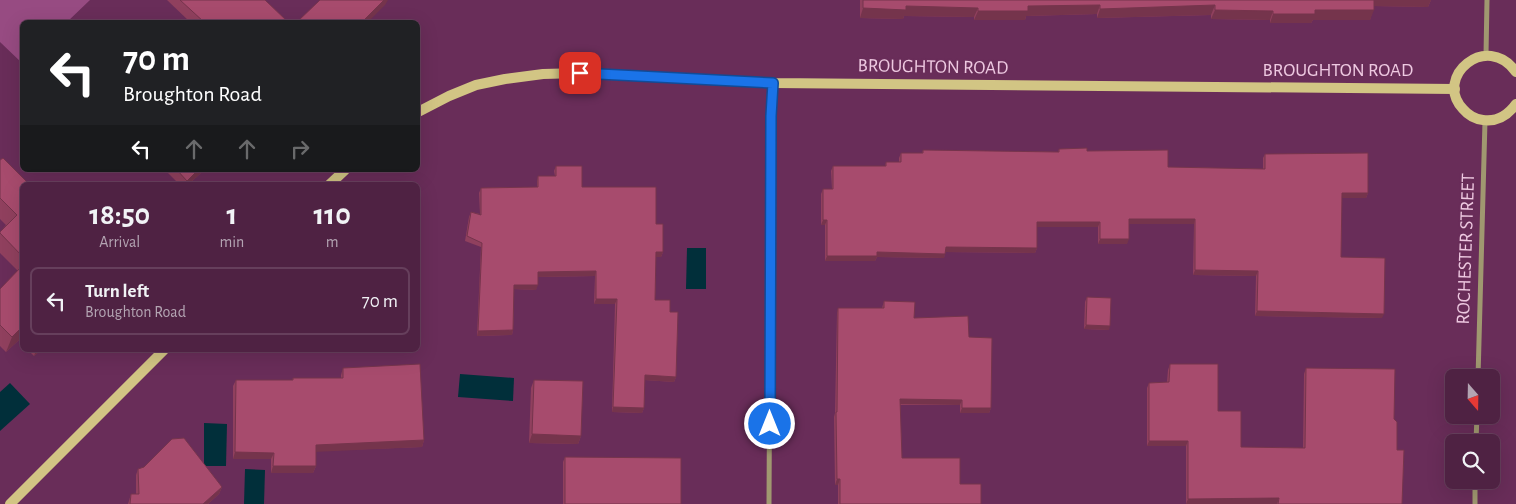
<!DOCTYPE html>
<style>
:root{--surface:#4f2243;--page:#552a4a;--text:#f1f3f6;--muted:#b3a4b2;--line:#663f5c}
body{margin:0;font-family:"Alegreya Sans",sans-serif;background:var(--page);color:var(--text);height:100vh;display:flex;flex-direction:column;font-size:19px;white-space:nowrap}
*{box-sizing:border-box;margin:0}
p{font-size:16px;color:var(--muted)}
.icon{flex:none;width:28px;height:28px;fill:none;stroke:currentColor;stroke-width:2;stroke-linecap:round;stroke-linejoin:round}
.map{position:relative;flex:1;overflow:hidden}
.drawer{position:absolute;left:20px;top:182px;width:400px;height:170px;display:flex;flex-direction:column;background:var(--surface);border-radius:8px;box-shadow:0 5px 20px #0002,0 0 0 1px var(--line)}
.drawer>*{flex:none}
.top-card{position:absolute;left:20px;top:20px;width:400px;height:152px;border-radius:8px;box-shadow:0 5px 20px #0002,0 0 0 1px var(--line);background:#202124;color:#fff;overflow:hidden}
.needle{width:32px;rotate:160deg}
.tools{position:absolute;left:1445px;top:369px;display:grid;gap:10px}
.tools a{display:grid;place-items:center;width:55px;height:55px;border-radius:8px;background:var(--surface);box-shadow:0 5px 20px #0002,0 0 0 1px var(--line);font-size:25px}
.pin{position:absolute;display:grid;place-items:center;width:42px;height:42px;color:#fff;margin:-21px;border-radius:10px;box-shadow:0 2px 8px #0006}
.me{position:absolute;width:55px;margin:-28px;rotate:0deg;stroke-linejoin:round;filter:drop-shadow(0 0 4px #0008)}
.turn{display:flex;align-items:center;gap:18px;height:105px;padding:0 20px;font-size:22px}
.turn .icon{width:65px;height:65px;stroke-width:2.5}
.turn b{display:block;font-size:35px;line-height:42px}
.lanes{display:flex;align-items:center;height:48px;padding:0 20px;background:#0003;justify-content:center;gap:25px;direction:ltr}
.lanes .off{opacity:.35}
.eta{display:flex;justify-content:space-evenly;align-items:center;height:85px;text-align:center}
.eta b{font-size:30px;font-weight:600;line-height:35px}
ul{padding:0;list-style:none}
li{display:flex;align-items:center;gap:15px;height:68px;margin:0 10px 8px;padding:0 10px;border:2px solid var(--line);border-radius:8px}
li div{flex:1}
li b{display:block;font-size:19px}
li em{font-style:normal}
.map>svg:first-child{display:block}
.green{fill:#974b82}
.water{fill:#012f3a}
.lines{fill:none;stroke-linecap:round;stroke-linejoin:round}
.street{stroke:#a09870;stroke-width:5}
.secondary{stroke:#d2c584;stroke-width:10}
.wall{fill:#90405e}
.shaded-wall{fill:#75344c}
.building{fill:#a74b6d;stroke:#75344c}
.route-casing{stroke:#114b97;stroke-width:12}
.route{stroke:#1a73e8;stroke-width:9}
.labels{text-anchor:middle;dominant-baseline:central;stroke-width:4;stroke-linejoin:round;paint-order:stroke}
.street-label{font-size:19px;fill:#eec9e1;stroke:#692d59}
</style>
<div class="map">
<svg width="1516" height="504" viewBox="0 0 1516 504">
<rect width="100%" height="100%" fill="#692d59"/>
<path class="green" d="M0,0H90L67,22H22V63L0,42Z"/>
<g class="water">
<path d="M687,248H706V289H686Z"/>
<path d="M460,374L514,378L513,401L458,397Z"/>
<path d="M10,383L30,404L0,431V392Z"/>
<path d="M204,423L227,424L226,466H204Z"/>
<path d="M245,469L265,470L264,504H244Z"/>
</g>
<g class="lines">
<g class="street">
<path d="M1486,55L1487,0"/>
<path d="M1478,378L1485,121"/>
<path d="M1476,442L1477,415"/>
<path d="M769,504L771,117L773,83"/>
<path d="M1475,504V480"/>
</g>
<g class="secondary">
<path d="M1516,72C1487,31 1433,77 1463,109C1468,115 1475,119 1483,120C1497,122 1508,115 1516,104"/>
<path d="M418,112L449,96L476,85L505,79L543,74L580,73L773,83L1455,89"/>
<path d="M329,185L345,170"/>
<path d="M10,504L164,350"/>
</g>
</g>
<g class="wall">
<path d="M167,0H265L288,22H190Z"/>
<path d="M860,0H1431L1428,7L1374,6L1370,20H1313L1311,23H1270V20L1211,19V15L1097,18V14L1026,16L1025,20H974V17L904,16L903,19L860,18Z"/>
<path d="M1059,149L1087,151L1168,167L1263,169V158L1265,154L1368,193L1366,198H1342L1341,257L1382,318L1255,316L1256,276L1193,275L1194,224H1129L1127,244H1098V227H1037V248L1035,253L945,252L944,258L877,257L875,261H825V225H821V194L823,189H832L831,171L833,166H885L886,162H899V158L901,153H922L923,150L1058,152Z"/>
<path d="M0,160L22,185V344L19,340L6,352L0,346V289L18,271L0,253V232L6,225L0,219Z"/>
<path d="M556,166L582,187L656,224L663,252L661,257H656L655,300L670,312L676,377L674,382L645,380L644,408L642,413L612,412L615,304H594L595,276L538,277L536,290L514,289L513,330L512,335L477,336L481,247L465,241L469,217L471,212L480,214L479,193L481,188L537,187V181L538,176H555L554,171Z"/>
<path d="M165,170H204L188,185H180Z"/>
<path d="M1087,297L1109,330L1084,329L1085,302Z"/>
<path d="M884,301L914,318L969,337L991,408L989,413H960V405H900L902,458L960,484L981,504H838V485H835L834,417L835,413L837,313L838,308H882Z"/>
<path d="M28,350H41L34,356Z"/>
<path d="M1170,364L1218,411L1241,447L1303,448L1304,374L1306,368L1394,419L1402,504H1186V446H1147V388L1149,383L1167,382L1168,370Z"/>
<path d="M343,368L424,440L422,447L316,451V466L313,473H271V459H233V386L236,380H292L293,378H341V375Z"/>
<path d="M534,380L581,436L578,444L529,443L531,388Z"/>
<path d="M565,457L681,504H563V462Z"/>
<path d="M138,469L222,487L219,494L208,504H128L131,494H136V475Z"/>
</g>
<g class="shaded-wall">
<path d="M384,0H388L385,5L368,22H362Z"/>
<path d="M1372,0H1431L1428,7L1370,6Z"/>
<path d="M1100,5L1097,14L1026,16L1025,20H974L978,11L1028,6Z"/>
<path d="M1215,5L1211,15L1097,18L1100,9Z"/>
<path d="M906,6L978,8L974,17L904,16L903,19L860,18L863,8Z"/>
<path d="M1215,10L1273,11L1270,20L1211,19Z"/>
<path d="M1315,10H1374L1370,20H1313L1311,23H1270L1273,14Z"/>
<path d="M198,170H204L188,185H185L187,181Z"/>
<path d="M1342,193H1368L1366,198H1340Z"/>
<path d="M1129,219H1195L1194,224H1127Z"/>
<path d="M823,220H827L825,225H821Z"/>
<path d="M1037,222H1100L1098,227H1035Z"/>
<path d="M1100,239H1129L1127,244H1098Z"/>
<path d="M946,247L1037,248L1035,253L944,252Z"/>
<path d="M656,252H663L661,257H654Z"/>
<path d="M877,252L945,254L944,258L877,257L875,261H825L827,256Z"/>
<path d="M1195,270L1258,271L1256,276L1193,275Z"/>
<path d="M596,271L595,276L536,277L538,272Z"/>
<path d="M514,285H538L536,290L512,289Z"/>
<path d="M596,299H617L615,304H594Z"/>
<path d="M1257,311L1384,314L1382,318L1255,316Z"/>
<path d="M1086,325L1110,326L1109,330L1084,329Z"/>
<path d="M22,327V329L19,340L6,352L12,337Z"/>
<path d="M513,330L512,335L477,336L478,331Z"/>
<path d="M36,350H41L34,356Z"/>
<path d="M645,375L676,377L674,382L644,380Z"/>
<path d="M900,399L962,400L960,405L898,404Z"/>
<path d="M613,407L644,408L642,413L612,412Z"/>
<path d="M962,408H991L989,413H960Z"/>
<path d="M532,434L581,436L578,444L529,443Z"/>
<path d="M424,440L422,447L313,452L316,445Z"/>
<path d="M1149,441H1188L1186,446H1147Z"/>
<path d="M235,452L274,453L271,459H233Z"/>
<path d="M273,466H316L313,473H271Z"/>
<path d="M837,479H840L838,485H835Z"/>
<path d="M222,487L219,494L208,504H203Z"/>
<path d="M1279,498L1277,504H1186L1188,499Z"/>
</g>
<g class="building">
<path d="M180,0H265L288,22H204Z"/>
<path d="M320,0H384L362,22H297Z"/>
<path d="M863,0H1374V10H1315V14H1273V11L1215,10V5L1100,9V5L1028,6V11H978V8L906,6V10L863,8Z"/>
<path d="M1087,148V151L1168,150V167L1265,169V154L1368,153V193H1342L1341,257L1385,258L1384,314L1257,311L1258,271L1195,270V219H1129V239H1100V222H1037V248L946,247L945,254L877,252V256H827V220H823V189H833V166H886V162H901V153H923V150L1059,152V149Z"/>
<path d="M3,158L30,185H22V256L0,233V232L17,215L0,198V160Z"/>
<path d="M556,166H582V187H656V224H663V252H656L655,300H670V312H678L676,377L645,375L644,408L613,407L617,299H596V271L538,272V285H514L513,330L478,331L482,243L467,236L471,212L481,215V188L538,187V176H556Z"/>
<path d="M177,170H198L187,181Z"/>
<path d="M22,266V327L12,337L0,325V289Z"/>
<path d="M1087,297L1111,298L1110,326L1086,325Z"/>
<path d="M884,301L915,302L914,318L968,316L969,337L992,338L991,408H962V400L900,399L902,458H960V484H981V504H840V479H837L836,412H837L838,308H884Z"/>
<path d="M420,364L424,440L316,445V466H273L274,453L235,452L236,380H293V378H343V368Z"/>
<path d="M1170,364H1218V411H1241V447L1305,448L1306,368L1395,369L1394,419L1397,422V450H1404L1402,504H1278L1279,498L1188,499V441H1149V383L1169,382Z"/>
<path d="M534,380L583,381L581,436L532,434Z"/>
<path d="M184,438L222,487L203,504H130L131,494H139L138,469L144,467L172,439Z"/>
<path d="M565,457L681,458V504H565Z"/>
</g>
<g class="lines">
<defs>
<path id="route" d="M580,73L773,83L771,116L770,424"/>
</defs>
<use href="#route" class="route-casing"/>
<use href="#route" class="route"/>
</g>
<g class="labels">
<g class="street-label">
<text transform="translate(933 67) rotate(1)">BROUGHTON ROAD</text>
<text x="1338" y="70">BROUGHTON ROAD</text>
<text transform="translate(1466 249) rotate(-88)">ROCHESTER STREET</text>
</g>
</g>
</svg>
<div class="tools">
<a><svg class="needle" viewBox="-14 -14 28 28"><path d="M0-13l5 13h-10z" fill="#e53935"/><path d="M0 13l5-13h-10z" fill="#b3a4b2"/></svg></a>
<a><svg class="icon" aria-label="search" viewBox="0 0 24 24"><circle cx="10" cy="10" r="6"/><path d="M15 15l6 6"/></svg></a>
</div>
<div class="pin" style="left:580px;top:73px;background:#d93025"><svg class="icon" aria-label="arrive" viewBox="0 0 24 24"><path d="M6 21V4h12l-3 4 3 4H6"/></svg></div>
<svg class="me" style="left:770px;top:424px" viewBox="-20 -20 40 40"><circle r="17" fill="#1a73e8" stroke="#fff" stroke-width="3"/><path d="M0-11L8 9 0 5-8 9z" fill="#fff"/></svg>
<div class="top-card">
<div class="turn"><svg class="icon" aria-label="left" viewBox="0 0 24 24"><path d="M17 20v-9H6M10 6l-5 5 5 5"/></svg><div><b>70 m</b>Broughton Road</div></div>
<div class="lanes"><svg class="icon" aria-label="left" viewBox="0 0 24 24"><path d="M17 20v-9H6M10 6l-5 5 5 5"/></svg><svg class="icon off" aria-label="ahead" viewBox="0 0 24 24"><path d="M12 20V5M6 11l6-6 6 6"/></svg><svg class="icon off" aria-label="ahead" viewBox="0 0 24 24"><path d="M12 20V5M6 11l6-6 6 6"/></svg><svg class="icon off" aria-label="right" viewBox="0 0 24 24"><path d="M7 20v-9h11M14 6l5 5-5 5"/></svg></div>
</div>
<section class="drawer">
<div class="eta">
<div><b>18:50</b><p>Arrival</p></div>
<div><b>1</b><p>min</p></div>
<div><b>110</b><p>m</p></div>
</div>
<ul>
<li><svg class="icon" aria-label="left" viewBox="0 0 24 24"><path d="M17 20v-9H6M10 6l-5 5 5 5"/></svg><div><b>Turn left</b><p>Broughton Road</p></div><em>70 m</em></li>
</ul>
</section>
</div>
